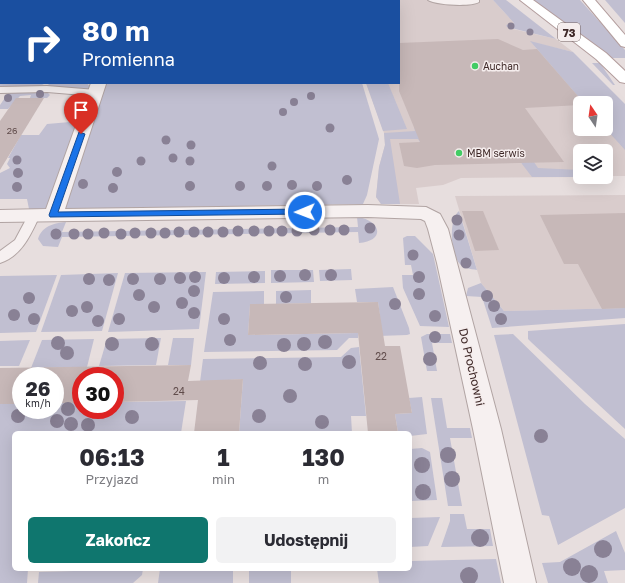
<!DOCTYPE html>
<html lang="pl">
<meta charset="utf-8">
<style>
:root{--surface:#fff;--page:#f2f2f3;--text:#2b2b33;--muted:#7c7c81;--accent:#0f766e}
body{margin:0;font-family:"Golos Text",sans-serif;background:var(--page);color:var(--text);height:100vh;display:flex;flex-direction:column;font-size:15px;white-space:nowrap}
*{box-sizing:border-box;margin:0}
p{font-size:13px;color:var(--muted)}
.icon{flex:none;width:22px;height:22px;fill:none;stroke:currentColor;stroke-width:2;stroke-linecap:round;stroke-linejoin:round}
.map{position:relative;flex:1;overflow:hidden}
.side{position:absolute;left:12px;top:431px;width:400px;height:140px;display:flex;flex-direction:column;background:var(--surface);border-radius:6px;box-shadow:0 4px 16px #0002}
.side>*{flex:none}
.guide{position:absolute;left:0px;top:0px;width:400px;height:84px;box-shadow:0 4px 16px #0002;background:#1a4fa0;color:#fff;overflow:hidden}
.needle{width:26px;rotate:347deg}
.tools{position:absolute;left:573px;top:96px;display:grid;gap:8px}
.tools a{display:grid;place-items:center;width:40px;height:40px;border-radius:6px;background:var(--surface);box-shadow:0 4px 16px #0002;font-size:20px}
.speed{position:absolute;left:12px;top:367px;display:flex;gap:8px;font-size:20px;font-weight:700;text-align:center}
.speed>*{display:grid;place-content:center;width:52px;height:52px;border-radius:50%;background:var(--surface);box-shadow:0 4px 16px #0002;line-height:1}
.speed small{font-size:10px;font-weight:400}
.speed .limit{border:6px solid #d22;background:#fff;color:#111}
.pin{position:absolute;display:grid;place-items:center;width:34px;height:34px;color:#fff;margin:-41px -17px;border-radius:50% 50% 50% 0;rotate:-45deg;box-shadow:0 0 4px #0007}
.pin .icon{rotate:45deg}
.me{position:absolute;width:44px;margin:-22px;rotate:269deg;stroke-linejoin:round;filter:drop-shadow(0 0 3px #0008)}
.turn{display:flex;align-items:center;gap:14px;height:84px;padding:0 16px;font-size:18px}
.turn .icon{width:52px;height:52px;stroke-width:2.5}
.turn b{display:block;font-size:28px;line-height:34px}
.eta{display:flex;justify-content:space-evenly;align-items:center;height:68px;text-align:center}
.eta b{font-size:24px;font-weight:700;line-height:28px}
.action{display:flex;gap:8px;margin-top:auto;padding:8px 16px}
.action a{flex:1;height:46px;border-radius:6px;background:var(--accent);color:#fff;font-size:16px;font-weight:700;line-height:46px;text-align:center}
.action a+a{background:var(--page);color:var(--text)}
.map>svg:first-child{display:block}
.built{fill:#d9cccc}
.green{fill:#c1bfd1}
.building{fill:#c7b8b8}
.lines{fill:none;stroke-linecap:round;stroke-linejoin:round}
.lane-casing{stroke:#b1a4a3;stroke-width:2}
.street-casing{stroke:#b1a4a3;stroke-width:2}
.primary-casing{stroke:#b39d9d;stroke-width:2}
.lane{fill:#f6f0f0;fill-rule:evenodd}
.street{fill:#f6f0f0;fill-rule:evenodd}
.primary{fill:#fff;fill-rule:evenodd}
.tree{fill:#898195}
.route{fill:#1a73e8;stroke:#114b97}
.poi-dot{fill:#42cc64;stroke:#f5eded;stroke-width:1.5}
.labels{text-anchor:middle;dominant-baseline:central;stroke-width:3;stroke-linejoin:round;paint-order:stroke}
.far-number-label{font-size:9px;fill:#604c4b}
.far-poi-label{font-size:10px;fill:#3e2827;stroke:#f5eded;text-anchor:start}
.number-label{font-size:10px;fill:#604c4b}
.shield{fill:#f5eded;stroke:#756362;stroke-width:1}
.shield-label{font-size:11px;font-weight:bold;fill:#3e2827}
.street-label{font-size:12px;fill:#3e2827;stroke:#f5eded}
</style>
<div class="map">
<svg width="625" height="583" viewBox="0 0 625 583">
<rect width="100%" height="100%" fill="#e7dede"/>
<g class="built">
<path d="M343,0H493L515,24L506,25L509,28L556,39L573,52L531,42L582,101L587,103H580V129H606V124L625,145V176H606V151H580V177L461,178L443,185L416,188L419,204H381L376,197L379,167L385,145L384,133L366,83H399V1Z"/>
<path d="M625,195V308L504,311L481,283L455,196Z"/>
</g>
<g class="green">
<rect x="99" y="0" width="232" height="1"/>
<path d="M493,0H506L556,39L507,27L506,25L514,23Z"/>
<path d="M533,0H580L625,50V58H611Z"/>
<path d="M605,0H625V23Z"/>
<path d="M530,41L573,52L625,104V150L606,129V103H587L582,101Z"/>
<path d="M592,63H600L615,85H613Z"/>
<path d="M0,77L1,83H46L40,86H0Z"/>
<path d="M51,83H87L90,87L86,90L46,86Z"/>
<path d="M106,83H362L379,139L367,195L363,204L65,209Z"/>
<path d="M366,83H388L407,129L383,131Z"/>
<path d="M9,92H47L50,95L47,98H30L31,95L20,96L8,109H0V105Z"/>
<path d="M88,98L46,209H29L27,199H0V173L10,168L7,164L10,158H8L21,135H39L47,124L70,122L81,99Z"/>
<path d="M507,122L538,168L580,170V177H532L522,164L509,140L420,142L418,139H390L400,204H381L376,197L379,167L385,145L384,133L415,131L414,127Z"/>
<path d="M459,211L477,270C470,269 463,268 459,263C451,253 448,220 459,211Z"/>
<path d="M357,217C381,220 386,241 359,243L358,232L62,237L58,247L43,246L38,239C42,226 54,223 66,222L62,232L358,227Z"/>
<path d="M407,236H415L433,254L449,327L420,326L403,288L402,275H413L411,265H405L403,238Z"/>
<path d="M351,269L352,280L320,281L319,270Z"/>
<path d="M271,270H313L314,282L271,283Z"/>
<path d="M265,271V283L215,284L216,272Z"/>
<path d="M206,272L199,329L108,332L125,273Z"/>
<path d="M118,273L102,331L41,332L61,275Z"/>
<path d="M57,275L36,332L0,333V276Z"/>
<path d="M481,283L504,311L625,308V318L492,328L482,297L466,296L468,288Z"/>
<path d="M393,287L409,328L410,334L407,335L378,336L380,317L378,302H357L355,289Z"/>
<path d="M311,290V303L276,304V291Z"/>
<path d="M264,291V304L250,305L248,335L358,333V338H349L337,350L204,352L213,292Z"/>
<path d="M625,324V429L531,342L528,339V331Z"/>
<path d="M427,334H450L452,343H432L437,371H427L421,337Z"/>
<path d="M513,334L585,404L625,439V508L558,545L549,516L542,515L494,335Z"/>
<path d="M161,338L156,365L99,366L107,339Z"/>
<path d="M173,338H194L191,365H168Z"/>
<path d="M94,339L87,367L31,368L42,340Z"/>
<path d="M30,340L19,366H0V341Z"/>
<path d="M359,347L366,416H351L352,433H239L243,379L200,382L203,359L341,357L351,348Z"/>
<path d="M422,397L427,434L410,436V433H398L395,414L412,413L409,398Z"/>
<path d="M431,398H442L447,428H470L472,438H450L462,506H448Z"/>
<path d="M186,401L181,433H14V569H28L27,583H0V404H21V410H55V403H81V410H115V402Z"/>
<path d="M422,448L430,452L437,500L410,501V449Z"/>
<path d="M450,514H464L467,529H490L493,546L441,547L450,521Z"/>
<path d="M440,517L428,546L410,547V518Z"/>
<path d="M616,531L625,553V570L604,571L608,583H548L542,563L560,562Z"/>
<path d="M496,559L501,583H379L377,569H410V561Z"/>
<path d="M143,569L142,575L133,583H38L39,572Z"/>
<path d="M160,569H233V583H158Z"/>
<rect x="249" y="569" width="42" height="14"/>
</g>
<g class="building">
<path d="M498,39L523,50L537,49L584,103H580V105L525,108L564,162L435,165L417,168L404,166L399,143L420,142L399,91V43Z"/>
<path d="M16,98H44L0,170V121Z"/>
<path d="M462,211H483L499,250L475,251Z"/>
<path d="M625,213V308L602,309L578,264H564L540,215Z"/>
<path d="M378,302L385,346H400L412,413L395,414L398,433H368L358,333L248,335L250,304Z"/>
<path d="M191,365L188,381L243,379L239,433H194L198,400L115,402V376H81V403H55V376H21V404H0V368Z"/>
</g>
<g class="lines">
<defs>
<g id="lane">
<path d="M428,0H479V2C472,7 435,5 428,0Z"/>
<path d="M47,86L96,90L101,93L96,96L47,92L0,93V87Z"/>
<path d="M34,211L40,215C31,234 22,256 0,263V251L15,240L30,212Z"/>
</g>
<g id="street">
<path d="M0,0H11L1,1V4Z"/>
<rect x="0" y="41" width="1" height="8"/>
<path d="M91,83L106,84L65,209L368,205L426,207L440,214L448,229L457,263L501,429L536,583H504L473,429L437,263L428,229L425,221L421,219L368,217L0,222V210L46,209Z"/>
</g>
<g id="primary">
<path d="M520,0H533L606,53L625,71V83L620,82L596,59Z"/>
<path d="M583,0H595L625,35V47L621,46Z"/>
</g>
</defs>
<use href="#lane" class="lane-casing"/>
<use href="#street" class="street-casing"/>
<use href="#primary" class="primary-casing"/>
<use href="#lane" class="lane"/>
<use href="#street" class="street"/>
<use href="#primary" class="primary"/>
</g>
<g class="tree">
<circle cx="511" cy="26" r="3.5"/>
<circle cx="530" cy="32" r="3.5"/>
<circle cx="40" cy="94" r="4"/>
<circle cx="311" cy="96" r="4"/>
<circle cx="8" cy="98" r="4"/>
<circle cx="294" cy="102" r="4"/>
<circle cx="283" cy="112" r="4"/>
<circle cx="330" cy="128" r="4.5"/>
<circle cx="166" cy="140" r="4.5"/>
<circle cx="191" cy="145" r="4.5"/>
<circle cx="173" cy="158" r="4.5"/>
<circle cx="17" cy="160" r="4.5"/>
<circle cx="141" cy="161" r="4.5"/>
<circle cx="190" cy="161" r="4.5"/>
<circle cx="272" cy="166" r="4.5"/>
<circle cx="117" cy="172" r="5"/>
<circle cx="18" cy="173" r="5"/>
<circle cx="347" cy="180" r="5"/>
<circle cx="83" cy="184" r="5"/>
<circle cx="292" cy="185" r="5"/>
<circle cx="190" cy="186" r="5"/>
<circle cx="240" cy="186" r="5"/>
<circle cx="267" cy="186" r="5"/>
<circle cx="317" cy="186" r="5"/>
<circle cx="17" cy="187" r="5"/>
<circle cx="113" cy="188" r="5"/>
<circle cx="457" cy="220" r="5.5"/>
<circle cx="370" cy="228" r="5.5"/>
<circle cx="314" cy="230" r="5.5"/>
<circle cx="330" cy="230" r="5.5"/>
<circle cx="344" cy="230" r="5.5"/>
<circle cx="238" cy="231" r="5.5"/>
<circle cx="254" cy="231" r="5.5"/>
<circle cx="269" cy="231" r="5.5"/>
<circle cx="282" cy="231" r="5.5"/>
<circle cx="297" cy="231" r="5.5"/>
<circle cx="179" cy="232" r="5.5"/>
<circle cx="194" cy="232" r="5.5"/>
<circle cx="208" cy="232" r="5.5"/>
<circle cx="223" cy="232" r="5.5"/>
<circle cx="104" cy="233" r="5.5"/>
<circle cx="135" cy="233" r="5.5"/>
<circle cx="151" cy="233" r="5.5"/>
<circle cx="165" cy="233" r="5.5"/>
<circle cx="56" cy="234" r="5.5"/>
<circle cx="74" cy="234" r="5.5"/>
<circle cx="88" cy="234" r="5.5"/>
<circle cx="121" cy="234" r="5.5"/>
<circle cx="459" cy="235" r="5.5"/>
<circle cx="413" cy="255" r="5.5"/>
<circle cx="466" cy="263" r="5.5"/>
<circle cx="305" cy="275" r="6"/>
<circle cx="331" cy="275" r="6"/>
<circle cx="280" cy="276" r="6"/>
<circle cx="195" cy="277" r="6"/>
<circle cx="254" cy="277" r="6"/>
<circle cx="419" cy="277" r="6"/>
<circle cx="180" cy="278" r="6"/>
<circle cx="224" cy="278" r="6"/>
<circle cx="89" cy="279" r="6"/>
<circle cx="133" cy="279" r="6"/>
<circle cx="160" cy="279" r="6"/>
<circle cx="109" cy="280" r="6"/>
<circle cx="194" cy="291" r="6"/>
<circle cx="419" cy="294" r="6"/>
<circle cx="139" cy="295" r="6"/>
<circle cx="487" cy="296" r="6"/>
<circle cx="286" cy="297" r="6"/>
<circle cx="29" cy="298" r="6"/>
<circle cx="182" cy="303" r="6"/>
<circle cx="395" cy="304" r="6"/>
<circle cx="494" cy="306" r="6"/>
<circle cx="87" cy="307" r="6"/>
<circle cx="154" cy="307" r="6"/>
<circle cx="72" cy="311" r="6"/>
<circle cx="194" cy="313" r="6"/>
<circle cx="14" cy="315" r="6"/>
<circle cx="435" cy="316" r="6"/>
<circle cx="34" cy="319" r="6"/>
<circle cx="119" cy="319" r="6"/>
<circle cx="224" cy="319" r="6"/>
<circle cx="501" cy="319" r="6"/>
<circle cx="98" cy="321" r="6"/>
<circle cx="435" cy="337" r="6"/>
<circle cx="230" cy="340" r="6"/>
<circle cx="325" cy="342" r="7"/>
<circle cx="58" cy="343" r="7"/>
<circle cx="112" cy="344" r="7"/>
<circle cx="152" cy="344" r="7"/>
<circle cx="304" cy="344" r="7"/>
<circle cx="284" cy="345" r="7"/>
<circle cx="67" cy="353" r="7"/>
<circle cx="430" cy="359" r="7"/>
<circle cx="349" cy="362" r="7"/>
<circle cx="260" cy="363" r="7"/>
<circle cx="305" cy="364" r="7"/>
<circle cx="290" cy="396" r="7"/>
<circle cx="68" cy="409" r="7"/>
<circle cx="18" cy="416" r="7"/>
<circle cx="259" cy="416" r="7"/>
<circle cx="132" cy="417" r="7"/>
<circle cx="57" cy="421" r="7"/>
<circle cx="322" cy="422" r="7"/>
<circle cx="71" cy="424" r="7"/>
<circle cx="88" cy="425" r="7"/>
<circle cx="541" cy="436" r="7"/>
<circle cx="448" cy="455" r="8"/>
<circle cx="422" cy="465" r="8"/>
<circle cx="452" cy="479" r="8"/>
<circle cx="423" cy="492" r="8"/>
<circle cx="480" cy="538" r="9"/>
<circle cx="603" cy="549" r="9"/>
<circle cx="572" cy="567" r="9"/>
<circle cx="589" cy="574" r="9"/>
<circle cx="469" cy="576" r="9"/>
</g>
<path class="route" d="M79,132L85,134L58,212L305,209L309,212L305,214L50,217L49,215Z"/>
<g class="poi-dot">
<circle cx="475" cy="66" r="4"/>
<circle cx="459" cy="153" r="4"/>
</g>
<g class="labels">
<g class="far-number-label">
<text x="12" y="130">26</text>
</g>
<g class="far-poi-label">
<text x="483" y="66">Auchan</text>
<text x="467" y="153">MBM serwis</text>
</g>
<g class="number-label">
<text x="381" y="356">22</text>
<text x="179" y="391">24</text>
</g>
<rect class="shield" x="558" y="23" width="22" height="18" rx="3"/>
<g class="shield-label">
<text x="569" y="32">73</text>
</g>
<g class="street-label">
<text transform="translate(472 367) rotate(77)">Do Prochowni</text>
</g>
</g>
</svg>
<div class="tools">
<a><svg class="needle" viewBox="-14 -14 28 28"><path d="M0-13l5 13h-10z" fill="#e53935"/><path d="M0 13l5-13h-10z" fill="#7c7c81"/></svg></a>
<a><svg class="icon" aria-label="layers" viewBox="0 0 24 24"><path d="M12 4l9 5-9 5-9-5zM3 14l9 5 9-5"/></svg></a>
</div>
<div class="speed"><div>26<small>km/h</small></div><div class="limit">30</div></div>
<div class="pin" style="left:81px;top:134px;background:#d93025"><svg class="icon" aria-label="arrive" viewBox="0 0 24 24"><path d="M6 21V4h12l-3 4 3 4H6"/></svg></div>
<svg class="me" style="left:305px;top:212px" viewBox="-20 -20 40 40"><circle r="17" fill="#1a73e8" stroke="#fff" stroke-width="3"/><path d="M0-11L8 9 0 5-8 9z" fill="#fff"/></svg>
<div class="guide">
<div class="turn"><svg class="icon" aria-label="right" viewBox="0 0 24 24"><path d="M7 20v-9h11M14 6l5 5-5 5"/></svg><div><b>80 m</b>Promienna</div></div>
</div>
<section class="side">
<div class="eta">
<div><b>06:13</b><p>Przyjazd</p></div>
<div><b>1</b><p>min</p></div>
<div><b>130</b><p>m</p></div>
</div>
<div class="action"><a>Zakończ</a><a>Udostępnij</a></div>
</section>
</div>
